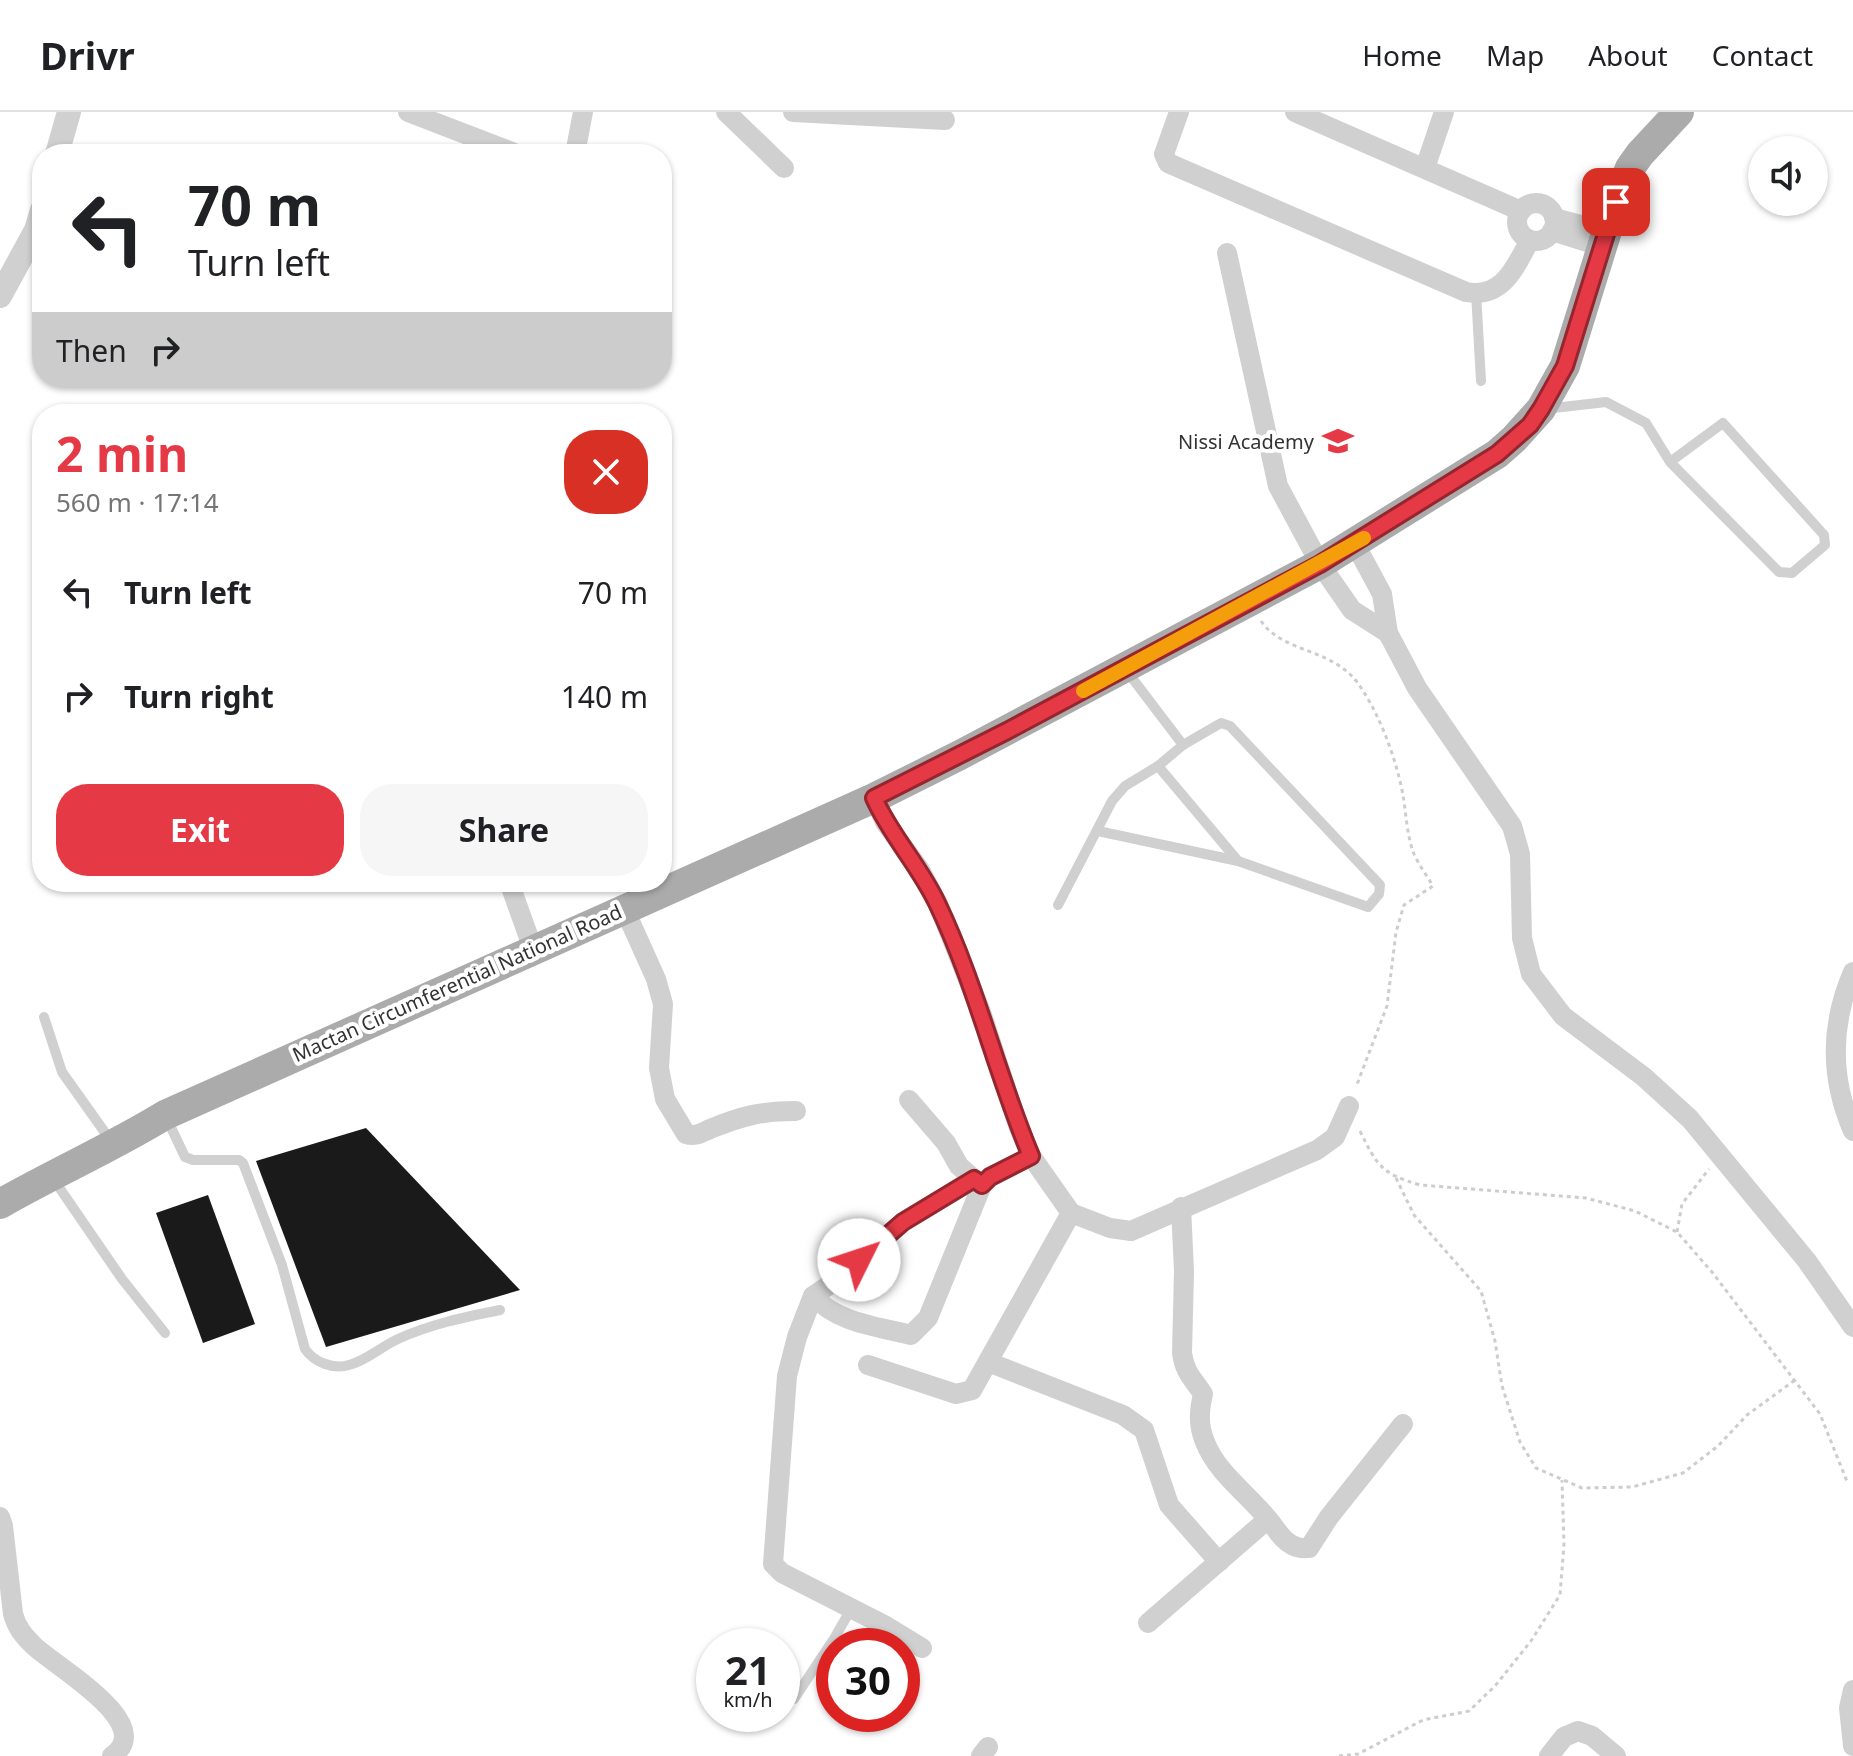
<!DOCTYPE html>
<meta charset="utf-8">
<style>
:root{--surface:#fff;--page:#f6f6f6;--text:#202124;--muted:#757577;--line:#e0e0e0;--accent:#e63946}
body{margin:0;font-family:"Noto Sans",sans-serif;background:var(--page);color:var(--text);height:100vh;display:flex;flex-direction:column;font-size:30px;white-space:nowrap}
*{box-sizing:border-box;margin:0}
p{font-size:26px;color:var(--muted)}
.icon{flex:none;width:44px;height:44px;fill:none;stroke:currentColor;stroke-width:2;stroke-linecap:round;stroke-linejoin:round}
.map{position:relative;flex:1;overflow:hidden}
.drawer{position:absolute;left:32px;top:292px;width:640px;height:488px;display:flex;flex-direction:column;background:var(--surface);border-radius:32px;box-shadow:0 2px 6px #0004}
.drawer>*{flex:none}
.hud{position:absolute;left:32px;top:32px;width:640px;height:244px;border-radius:32px;box-shadow:0 2px 6px #0004;background:#fff;color:var(--text);overflow:hidden}
.tools{position:absolute;left:1748px;top:24px;display:grid;gap:16px}
.tools a{display:grid;place-items:center;width:80px;height:80px;border-radius:50%;background:var(--surface);box-shadow:0 2px 6px #0004;font-size:40px}
.speed{position:absolute;left:696px;top:1516px;display:flex;gap:16px;font-size:40px;font-weight:700;text-align:center}
.speed>*{display:grid;place-content:center;width:104px;height:104px;border-radius:50%;background:var(--surface);box-shadow:0 2px 6px #0004;line-height:1}
.speed small{font-size:20px;font-weight:400}
.speed .limit{border:12px solid #d22;background:#fff;color:#111}
.pin{position:absolute;display:grid;place-items:center;width:68px;height:68px;color:#fff;margin:-34px;border-radius:16px;box-shadow:0 4px 12px #0006}
.me{position:absolute;width:88px;margin:-44px;rotate:49deg;stroke-linejoin:round;filter:drop-shadow(0 0 6px #0008)}
.turn{display:flex;align-items:center;gap:28px;height:168px;padding:0 24px;font-size:36px}
.turn .icon{width:104px;height:104px;stroke-width:2.5}
.turn b{display:block;font-size:56px;line-height:68px}
.then{display:flex;align-items:center;height:76px;padding:0 24px;background:#0003;gap:16px;font-size:30px}
.round{display:grid;place-items:center;flex:none;width:84px;height:84px;border-radius:32px;background:var(--page)}
.headline{display:flex;align-items:center;justify-content:space-between;height:136px;padding:0 24px}
h1{font-size:48px;font-weight:700;line-height:60px;color:var(--accent)}
.action{display:flex;gap:16px;margin-top:auto;padding:16px 24px}
.action a{flex:1;height:92px;border-radius:32px;background:var(--accent);color:#fff;font-size:32px;font-weight:700;line-height:92px;text-align:center}
.action a+a{background:var(--page);color:var(--text)}
ul{padding:0;list-style:none}
li{display:flex;align-items:center;gap:24px;height:104px;padding:0 24px}
li div{flex:1}
li b{display:block;font-size:30px}
li em{font-style:normal}
header{display:flex;align-items:center;gap:48px;box-sizing:border-box;height:112px;padding:0 40px;background:var(--surface);border-bottom:2px solid var(--line)}
header strong{font-size:38px}
nav{display:flex;gap:44px;margin-inline-start:auto;font-size:28px}
.map>svg:first-child{display:block}
.building{fill:#1a1a1a}
.lines{fill:none;stroke-linecap:round;stroke-linejoin:round}
.path{stroke:#cdcdcd;stroke-width:3;stroke-dasharray:4 4;stroke-linecap:butt}
.service{stroke:#d0d0d0;stroke-width:10}
.minor{stroke:#d0d0d0;stroke-width:20}
.tertiary{stroke:#d0d0d0;stroke-width:24}
.primary{stroke:#ababab;stroke-width:30}
.route-casing{stroke:#96252e;stroke-width:20}
.route{stroke:#e63946;stroke-width:14}
.slow{stroke:#f59e0b;stroke-width:14}
.labels{text-anchor:middle;dominant-baseline:central;stroke-width:8;stroke-linejoin:round;paint-order:stroke}
.poi-label{font-size:20px;fill:#333;stroke:#fff;text-anchor:end}
.street-label{font-size:20px;fill:#333;stroke:#fff}
</style>
<header>
<strong>Drivr</strong>
<nav><a>Home</a><a>Map</a><a>About</a><a>Contact</a></nav>
</header>
<div class="map">
<svg width="1853" height="1644" viewBox="0 0 1853 1644">
<rect width="100%" height="100%" fill="#fff"/>
<g class="building">
<path d="M366,1016L520,1178L326,1235L256,1049Z"/>
<path d="M208,1083L255,1212L203,1231L156,1101Z"/>
</g>
<g class="lines">
<g class="path">
<path d="M1261,509C1283,541 1331,536 1357,570C1379,600 1396,646 1403,683C1406,701 1407,725 1414,742C1419,753 1427,764 1433,774L1404,793L1396,820L1387,894L1356,975"/>
<path d="M1360,1019C1377,1054 1382,1062 1420,1073L1586,1086L1635,1099L1677,1120L1712,1160L1820,1302L1848,1372"/>
<path d="M1396,1066L1414,1103L1481,1179L1495,1229L1502,1274L1520,1330L1536,1356L1582,1376L1632,1375L1683,1361L1718,1334L1747,1303L1795,1268"/>
<path d="M1677,1120L1682,1092L1709,1057"/>
<path d="M1339,1644L1358,1642L1423,1608L1469,1599L1495,1574L1531,1529L1560,1483L1564,1432L1562,1368"/>
</g>
<g class="service">
<path d="M1476,181L1481,269"/>
<path d="M1545,297L1606,290L1646,311L1670,350L1779,460L1792,461L1825,433L1824,423L1723,311L1670,350"/>
<path d="M1126,558L1183,633"/>
<path d="M1158,654L1238,749"/>
<path d="M1058,793L1112,689L1125,674L1158,654L1183,633L1221,611L1230,614L1380,773L1379,782L1368,795L1238,749L1098,719"/>
<path d="M44,905L62,960L111,1029"/>
<path d="M167,1007L185,1045L193,1048H239L243,1051L282,1153L305,1237C314,1250 333,1258 349,1253C366,1249 382,1234 398,1227C431,1212 465,1205 500,1198"/>
<path d="M54,1068L122,1167L165,1221"/>
<path d="M794,1587L835,1525L851,1497"/>
</g>
<g class="minor">
<path d="M408,0L517,42"/>
<path d="M726,0L784,56"/>
<path d="M793,0L945,8"/>
<path d="M1179,0L1164,42L1168,51L1466,180C1503,187 1515,155 1530,128"/>
<path d="M1295,0L1521,99"/>
<path d="M575,42L583,0"/>
<path d="M1425,56L1444,0"/>
<circle cx="1536" cy="110" r="19"/>
<path d="M1554,106L1607,120"/>
<path d="M1552,119L1603,135"/>
<path d="M1227,141L1278,374L1320,452L1352,498L1388,521"/>
<path d="M1355,432L1382,482L1388,521L1417,576L1512,714L1520,742L1522,826L1531,862L1563,904L1644,965L1690,1007L1807,1149L1853,1215"/>
<path d="M874,686L885,710L920,758L938,792L981,900L1019,1016L1031,1044L1071,1101L1110,1116L1131,1119L1317,1038L1335,1025L1349,994"/>
<path d="M509,770L533,837"/>
<path d="M624,796L656,867L663,892L659,956L665,987L686,1022C695,1025 701,1021 710,1017C742,1004 761,999 796,999"/>
<path d="M1853,860C1830,913 1830,966 1853,1019"/>
<path d="M909,988L946,1031L959,1054L974,1067"/>
<path d="M1181,1095L1184,1159L1182,1241C1185,1262 1193,1266 1203,1282C1199,1299 1198,1313 1205,1330C1217,1361 1247,1381 1267,1406C1276,1415 1280,1427 1292,1433C1298,1436 1303,1437 1309,1436L1329,1405L1403,1312"/>
<path d="M813,1184C838,1211 876,1214 911,1223L928,1206L982,1073L990,1065L1031,1044"/>
<path d="M988,1250L1123,1303L1144,1318L1169,1393L1219,1450"/>
<path d="M868,1253L956,1282L972,1278L1071,1101"/>
<path d="M0,1405L3,1414L13,1502C17,1516 23,1523 33,1533C54,1554 159,1612 112,1644"/>
<path d="M1148,1511L1268,1407"/>
<path d="M922,1536L886,1514L782,1461L773,1452L787,1264L797,1225L813,1184L838,1167L903,1110L974,1067L982,1073"/>
<path d="M1853,1578L1849,1596L1853,1634"/>
<path d="M981,1644L988,1635"/>
<path d="M1549,1644L1564,1625L1578,1619L1592,1624L1616,1644"/>
</g>
<g class="tertiary">
<path d="M57,42L69,0"/>
<path d="M0,184L36,118L42,98"/>
</g>
<path class="primary" d="M0,1092C54,1061 111,1036 165,1003L874,686L960,643L1320,452L1497,342L1514,327L1541,297L1565,254L1616,90L1630,56L1640,42L1679,0"/>
</g>
<g class="lines">
<defs>
<path id="route" d="M859,1148L903,1110L974,1067L982,1073L990,1065L1031,1044C996,961 976,872 937,791C919,753 891,724 874,686L1007,619L1320,452L1497,342L1530,313L1541,297L1565,254L1616,90"/>
</defs>
<use href="#route" class="route-casing"/>
<use href="#route" class="route"/>
<path class="slow" d="M1083,579L1364,426"/>
</g>
<defs>
<symbol id="school-bare" viewBox="-9 -9 18 18"><path d="M0-5L7-2L0 1L-7-2ZM-4 1L0 2.5L4 1V4Q0 6-4 4Z" fill="#e63946" stroke="#fff" stroke-width="2.5" paint-order="stroke"/></symbol>
</defs>
<g fill-rule="evenodd">
<use href="#school-bare" x="1316" y="307" width="44" height="44"/>
</g>
<g class="labels">
<g class="poi-label">
<text x="1314" y="329">Nissi Academy</text>
</g>
<g class="street-label">
<text transform="translate(457 871) rotate(-24)">Mactan Circumferential National Road</text>
</g>
</g>
</svg>
<div class="tools">
<a><svg class="icon" aria-label="sound" viewBox="0 0 24 24"><path d="M4 9h4l5-4v14l-5-4H4zM17 9q2 3 0 6"/></svg></a>
</div>
<div class="speed"><div>21<small>km/h</small></div><div class="limit">30</div></div>
<div class="pin" style="left:1616px;top:90px;background:#d93025"><svg class="icon" aria-label="arrive" viewBox="0 0 24 24"><path d="M6 21V4h12l-3 4 3 4H6"/></svg></div>
<svg class="me" style="left:859px;top:1148px" viewBox="-20 -20 40 40"><circle r="19" fill="#fff"/><path d="M0-13L10 11 0 6-10 11z" fill="#e63946"/></svg>
<div class="hud">
<div class="turn"><svg class="icon" aria-label="left" viewBox="0 0 24 24"><path d="M17 20v-9H6M10 6l-5 5 5 5"/></svg><div><b>70 m</b>Turn left</div></div>
<div class="then">Then<svg class="icon" aria-label="right" viewBox="0 0 24 24"><path d="M7 20v-9h11M14 6l5 5-5 5"/></svg></div>
</div>
<section class="drawer">
<div class="headline"><div><h1>2 min</h1><p>560 m · 17:14</p></div><a class="round" style="background:#d93025;color:#fff"><svg class="icon" aria-label="close" viewBox="0 0 24 24"><path d="M6 6l12 12M18 6L6 18"/></svg></a></div>
<ul>
<li><svg class="icon" aria-label="left" viewBox="0 0 24 24"><path d="M17 20v-9H6M10 6l-5 5 5 5"/></svg><div><b>Turn left</b></div><em>70 m</em></li>
<li><svg class="icon" aria-label="right" viewBox="0 0 24 24"><path d="M7 20v-9h11M14 6l5 5-5 5"/></svg><div><b>Turn right</b></div><em>140 m</em></li>
</ul>
<div class="action"><a>Exit</a><a>Share</a></div>
</section>
</div>
